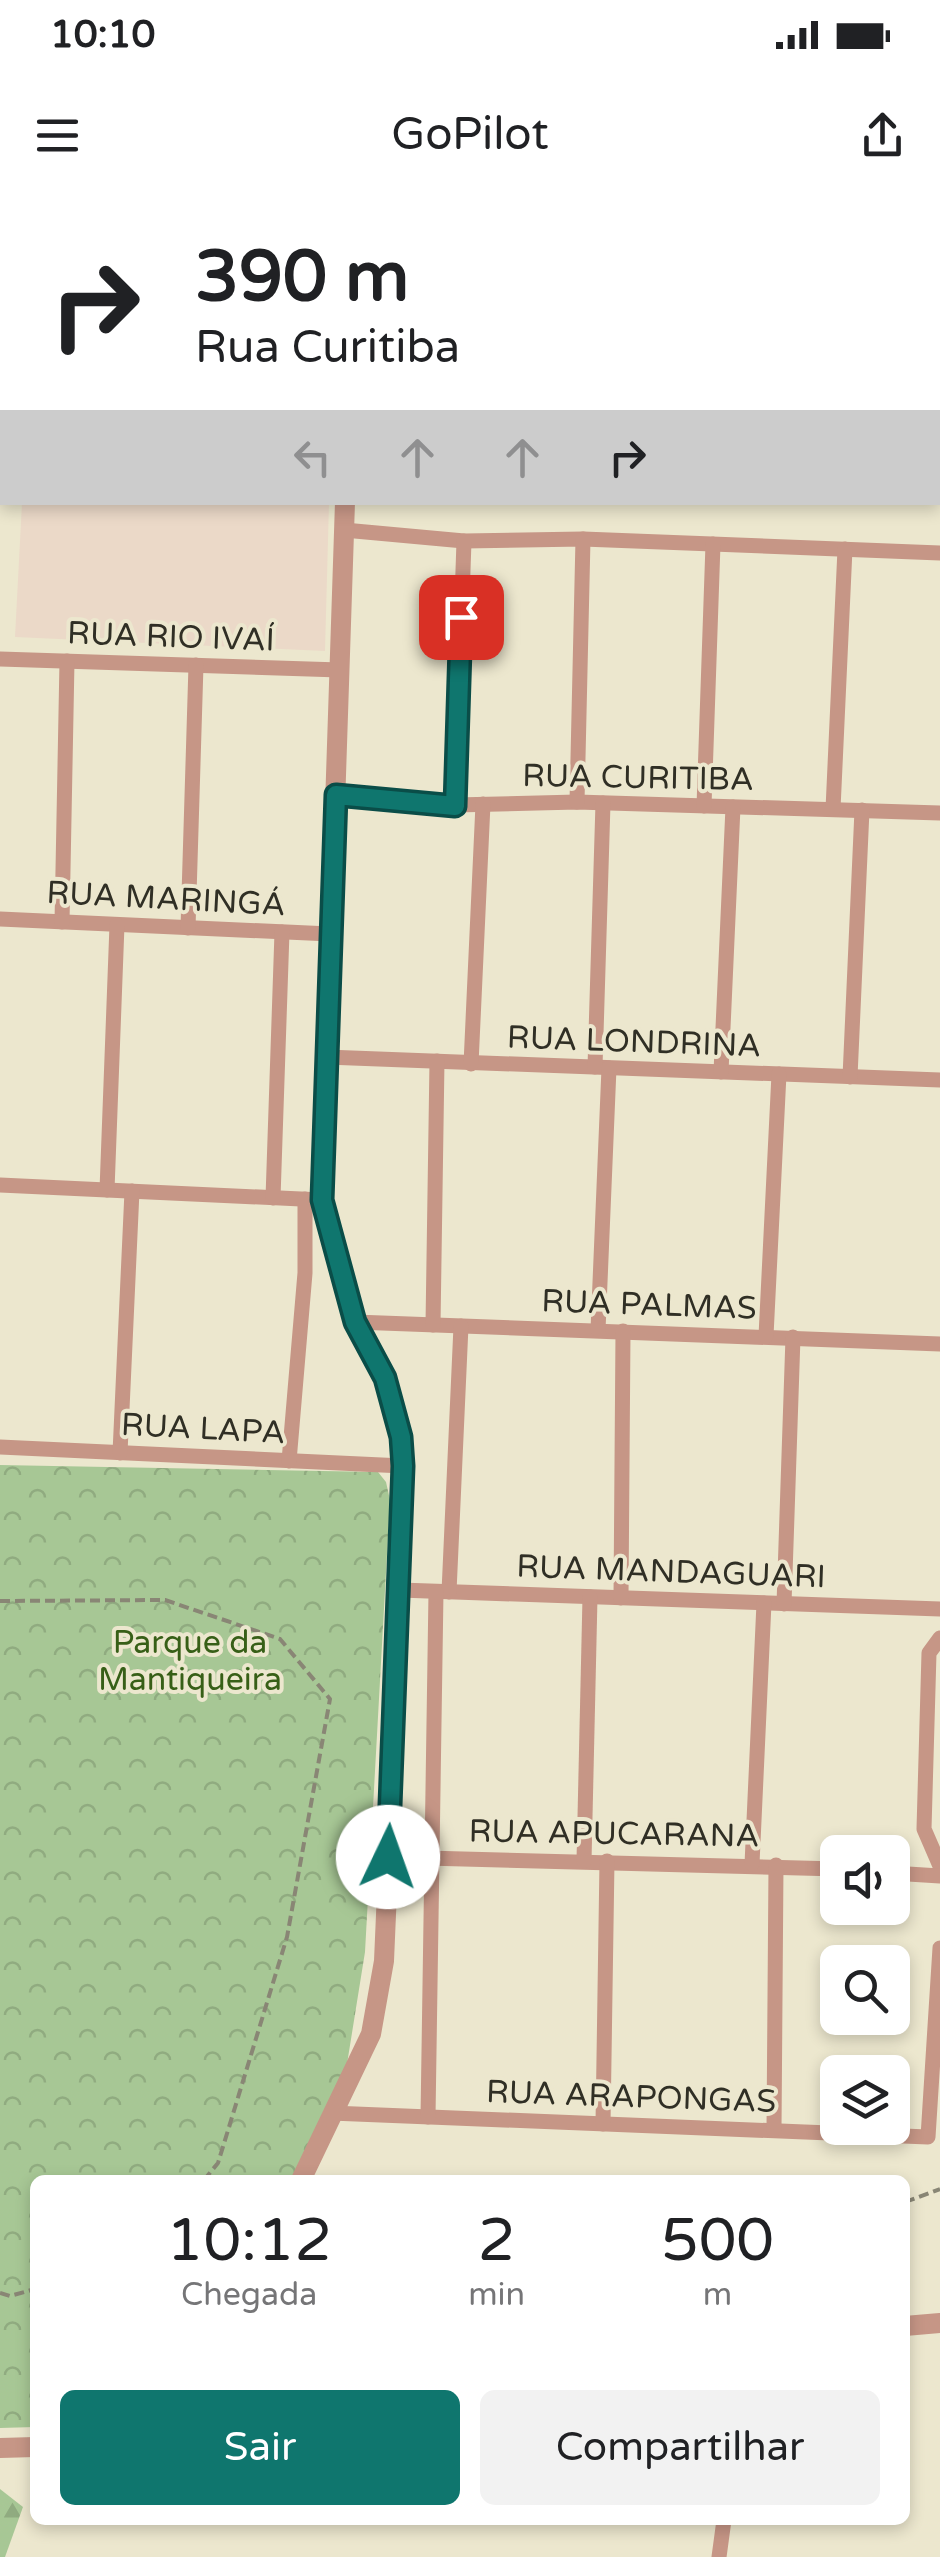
<!DOCTYPE html>
<html lang="pt">
<meta charset="utf-8">
<style>
:root{--surface:#fff;--page:#f2f2f2;--text:#202124;--muted:#757577;--accent:#0f766e}
body{margin:0;font-family:"Varela Round",sans-serif;background:var(--page);color:var(--text);height:100vh;display:flex;flex-direction:column;font-size:38px;white-space:nowrap}
*{box-sizing:border-box;margin:0}
p{font-size:32px;color:var(--muted)}
.icon{flex:none;width:55px;height:55px;fill:none;stroke:currentColor;stroke-width:2;stroke-linecap:round;stroke-linejoin:round}
.map{position:relative;flex:1;overflow:hidden}
.details{position:absolute;left:30px;top:1975px;width:880px;height:350px;display:flex;flex-direction:column;background:var(--surface);border-radius:15px;box-shadow:0 5px 15px #0003}
.details>*{flex:none}
.top-card{position:absolute;left:0px;top:0px;width:940px;height:305px;box-shadow:0 5px 15px #0003;background:#fff;color:var(--text);overflow:hidden}
.fabs{position:absolute;left:820px;top:1635px;display:grid;gap:20px}
.fabs a{display:grid;place-items:center;width:90px;height:90px;border-radius:15px;background:var(--surface);box-shadow:0 5px 15px #0003;font-size:50px}
.pin{position:absolute;display:grid;place-items:center;width:85px;height:85px;color:#fff;margin:-42px;border-radius:20px;box-shadow:0 5px 15px #0006}
.me{position:absolute;width:110px;margin:-55px;rotate:3deg;stroke-linejoin:round;filter:drop-shadow(0 0 8px #0008)}
.turn{display:flex;align-items:center;gap:35px;height:210px;padding:0 30px;font-size:45px}
.turn .icon{width:130px;height:130px;stroke-width:2.5}
.turn b{display:block;font-size:70px;line-height:85px}
.lanes{display:flex;align-items:center;height:95px;padding:0 30px;background:#0003;justify-content:center;gap:50px;direction:ltr}
.lanes .off{opacity:.35}
.eta{display:flex;justify-content:space-evenly;align-items:center;height:170px;text-align:center}
.eta b{font-size:60px;font-weight:600;line-height:70px}
.primary-button{display:flex;gap:20px;margin-top:auto;padding:20px 30px}
.primary-button a{flex:1;height:115px;border-radius:15px;background:var(--accent);color:#fff;font-size:40px;font-weight:600;line-height:115px;text-align:center}
.primary-button a+a{background:var(--page);color:var(--text)}
.status{display:flex;justify-content:space-between;align-items:center;height:70px;padding:0 50px;background:var(--surface);direction:ltr}
.status svg{height:28px;fill:currentColor}
header{display:flex;justify-content:space-between;align-items:center;height:130px;padding:0 30px;background:var(--surface);font-size:45px;font-weight:600}
.map>svg:first-child{display:block}
.education{fill:#ebd9c8}
.forest{fill:url(#forest-firs)}
.park{fill:url(#park-crowns)}
.lines{fill:none;stroke-linecap:round;stroke-linejoin:round}
.path{stroke:#898675;stroke-width:4;stroke-dasharray:10 5;stroke-linecap:butt}
.minor{stroke:#c69686;stroke-width:15}
.tertiary{stroke:#c69686;stroke-width:20}
.secondary{stroke:#b26d57;stroke-width:22}
.route-casing{stroke:#0a4d48;stroke-width:25}
.route{stroke:#0f766e;stroke-width:18}
.labels{text-anchor:middle;dominant-baseline:central;stroke-width:8;stroke-linejoin:round;paint-order:stroke}
.street-label{font-size:32px;fill:#302f25;stroke:#ece7ce}
.park-label{font-size:32px;fill:#375f17;stroke:#ece7ce}
</style>
<div class="status"><b>10:10</b><svg viewBox="0 0 49 12"><path d="M0 12V9h3v3zM5 12V6h3v6zM10 12V3h3v9zM15 12V0h3v12zM26 1h20v11H26zM47 4h2v5h-2z"/></svg></div>
<header><svg class="icon" aria-label="menu" viewBox="0 0 24 24"><path d="M4 6h16M4 12h16M4 18h16"/></svg>GoPilot<svg class="icon" aria-label="share" viewBox="0 0 24 24"><path d="M12 15V3M7 8l5-5 5 5M5 13v7h14v-7"/></svg></header>
<div class="map">
<svg width="940" height="2357" viewBox="0 0 940 2357">
<defs>
<pattern id="forest-firs" width="22" height="20" patternUnits="userSpaceOnUse" patternTransform="scale(2.5)"><rect width="22" height="20" fill="#a7c795"/><path d="M5 1l3.5 6h-7zM16 11l3.5 6h-7z" fill="#90ab80"/></pattern>
<pattern id="park-crowns" width="20" height="18" patternUnits="userSpaceOnUse" patternTransform="scale(2.5)"><rect width="20" height="18" fill="#a7c795"/><path d="M2 6a3 3 0 1 1 6 0M12 15a3 3 0 1 1 6 0" fill="none" stroke="#90ab80"/></pattern>
</defs>
<rect width="100%" height="100%" fill="#ece7ce"/>
<path class="education" d="M22,303H329L325,451L15,437Z"/>
<path class="forest" d="M0,2289L23,2307L5,2357H0Z"/>
<path class="park" d="M0,1265L378,1272L386,1282L390,1300L365,1752L347,1864L292,1980H35V2227L0,2228Z"/>
<g class="lines">
<g class="path">
<path d="M0,1401L165,1400L280,1439L330,1499L287,1737L218,1963L204,1980"/>
<path d="M905,2002L940,1989"/>
<path d="M0,2093L10,2096L35,2089"/>
</g>
<g class="minor">
<path d="M344,330L464,341L583,339L940,353"/>
<path d="M0,459L340,470"/>
<path d="M336,595L455,605L577,602L940,613"/>
<path d="M577,602L583,339"/>
<path d="M455,605L464,341"/>
<path d="M704,606L713,344"/>
<path d="M833,609L845,349"/>
<path d="M0,719L330,734"/>
<path d="M62,722L67,461"/>
<path d="M188,728L196,465"/>
<path d="M326,857L940,880"/>
<path d="M471,864L483,604"/>
<path d="M595,867L603,603"/>
<path d="M721,872L733,607"/>
<path d="M850,877L862,610"/>
<path d="M0,985L322,1000"/>
<path d="M107,990L117,725"/>
<path d="M273,998L282,732"/>
<path d="M355,1122L940,1144"/>
<path d="M433,1125L437,861"/>
<path d="M598,1130L609,868"/>
<path d="M766,1136L779,874"/>
<path d="M0,1247L403,1266"/>
<path d="M120,1253L132,991"/>
<path d="M289,1261L305,1073V999"/>
<path d="M400,1390L940,1409"/>
<path d="M449,1392L461,1126"/>
<path d="M621,1398L623,1131"/>
<path d="M784,1404L793,1137"/>
<path d="M940,1438L929,1453L924,1629L940,1666"/>
<path d="M388,1657L838,1669"/>
<path d="M584,1661L590,1397"/>
<path d="M752,1664L764,1403"/>
<path d="M892,1673L940,1676"/>
<path d="M331,1913L928,1937L940,1748"/>
<path d="M428,1917L436,1392"/>
<path d="M603,1924L607,1661"/>
<path d="M774,1930L776,1665"/>
<path d="M719,2357L724,2320"/>
</g>
<g class="tertiary">
<path d="M512,2V0"/>
<path d="M301,1980L371,1834L384,1761L400,1390L401,1237L385,1178L355,1122L322,1000L345,302"/>
<path d="M905,2126L940,2123"/>
<path d="M0,2248L35,2247"/>
</g>
<g class="secondary">
<path d="M0,115H2"/>
<path d="M938,150H940"/>
<path d="M0,152H2"/>
<path d="M938,186H940"/>
</g>
</g>
<g class="lines">
<defs>
<path id="route" d="M388,1657L403,1266L401,1237L385,1178L355,1122L322,1000L336,595L455,606L461,417"/>
</defs>
<use href="#route" class="route-casing"/>
<use href="#route" class="route"/>
</g>
<g class="labels">
<g class="street-label">
<text transform="translate(171 437) rotate(2)">RUA RIO IVAÍ</text>
<text transform="translate(638 578) rotate(1)">RUA CURITIBA</text>
<text transform="translate(166 699) rotate(3)">RUA MARINGÁ</text>
<text transform="translate(634 842) rotate(2)">RUA LONDRINA</text>
<text transform="translate(649 1105) rotate(2)">RUA PALMAS</text>
<text transform="translate(203 1229) rotate(3)">RUA LAPA</text>
<text transform="translate(671 1372) rotate(2)">RUA MANDAGUARI</text>
<text transform="translate(614 1634) rotate(1)">RUA APUCARANA</text>
<text transform="translate(631 1897) rotate(2)">RUA ARAPONGAS</text>
</g>
<g class="park-label">
<text x="190" y="1443">Parque da<tspan x="190" dy="37">Mantiqueira</tspan></text>
</g>
</g>
</svg>
<div class="fabs">
<a><svg class="icon" aria-label="sound" viewBox="0 0 24 24"><path d="M4 9h4l5-4v14l-5-4H4zM17 9q2 3 0 6"/></svg></a>
<a><svg class="icon" aria-label="search" viewBox="0 0 24 24"><circle cx="10" cy="10" r="6"/><path d="M15 15l6 6"/></svg></a>
<a><svg class="icon" aria-label="layers" viewBox="0 0 24 24"><path d="M12 4l9 5-9 5-9-5zM3 14l9 5 9-5"/></svg></a>
</div>
<div class="pin" style="left:461px;top:417px;background:#d93025"><svg class="icon" aria-label="arrive" viewBox="0 0 24 24"><path d="M6 21V4h12l-3 4 3 4H6"/></svg></div>
<svg class="me" style="left:388px;top:1657px" viewBox="-20 -20 40 40"><circle r="19" fill="#fff"/><path d="M0-13L10 11 0 6-10 11z" fill="#0f766e"/></svg>
<div class="top-card">
<div class="turn"><svg class="icon" aria-label="right" viewBox="0 0 24 24"><path d="M7 20v-9h11M14 6l5 5-5 5"/></svg><div><b>390 m</b>Rua Curitiba</div></div>
<div class="lanes"><svg class="icon off" aria-label="left" viewBox="0 0 24 24"><path d="M17 20v-9H6M10 6l-5 5 5 5"/></svg><svg class="icon off" aria-label="ahead" viewBox="0 0 24 24"><path d="M12 20V5M6 11l6-6 6 6"/></svg><svg class="icon off" aria-label="ahead" viewBox="0 0 24 24"><path d="M12 20V5M6 11l6-6 6 6"/></svg><svg class="icon" aria-label="right" viewBox="0 0 24 24"><path d="M7 20v-9h11M14 6l5 5-5 5"/></svg></div>
</div>
<section class="details">
<div class="eta">
<div><b>10:12</b><p>Chegada</p></div>
<div><b>2</b><p>min</p></div>
<div><b>500</b><p>m</p></div>
</div>
<div class="primary-button"><a>Sair</a><a>Compartilhar</a></div>
</section>
</div>
